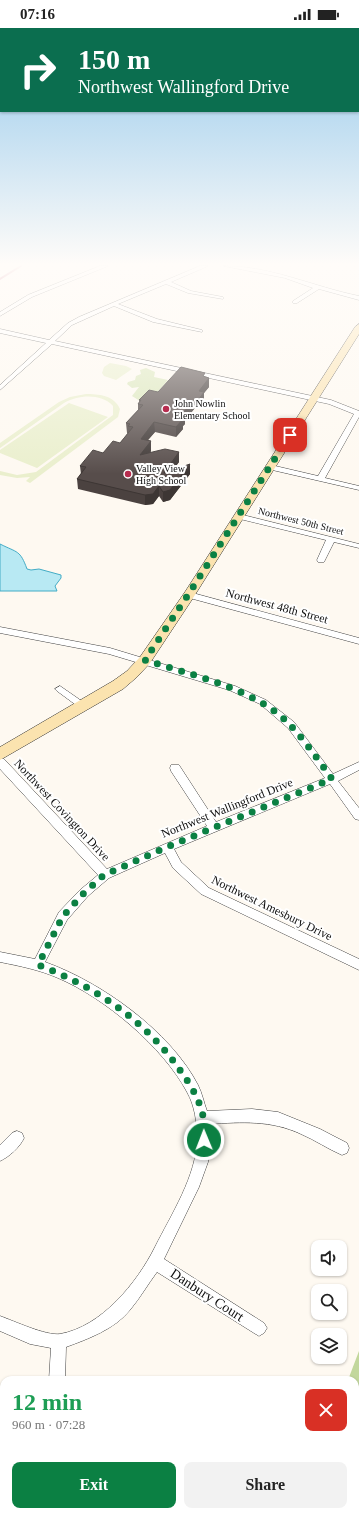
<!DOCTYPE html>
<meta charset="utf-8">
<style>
:root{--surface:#fff;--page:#f2f2f2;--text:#222;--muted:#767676;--accent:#0b8043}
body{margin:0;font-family:"Times New Roman",serif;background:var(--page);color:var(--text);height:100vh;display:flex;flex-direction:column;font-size:15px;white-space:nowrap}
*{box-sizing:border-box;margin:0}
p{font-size:13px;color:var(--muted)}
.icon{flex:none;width:22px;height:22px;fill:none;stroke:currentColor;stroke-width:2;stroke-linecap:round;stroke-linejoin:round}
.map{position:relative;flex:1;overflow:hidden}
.side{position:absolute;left:0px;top:1348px;width:359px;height:140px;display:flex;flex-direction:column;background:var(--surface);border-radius:12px 12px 0 0;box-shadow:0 1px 3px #0004}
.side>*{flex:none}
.banner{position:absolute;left:0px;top:0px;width:359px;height:84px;box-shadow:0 1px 3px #0004;background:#0b6e4f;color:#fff;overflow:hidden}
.tools{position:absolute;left:311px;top:1212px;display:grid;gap:8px}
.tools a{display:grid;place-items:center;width:36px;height:36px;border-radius:8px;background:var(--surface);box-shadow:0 1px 3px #0004;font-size:20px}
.pin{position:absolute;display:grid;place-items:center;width:34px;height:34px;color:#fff;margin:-17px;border-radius:8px;box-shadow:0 2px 6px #0006}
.me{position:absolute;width:44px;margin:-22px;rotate:359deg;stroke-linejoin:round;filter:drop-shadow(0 0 3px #0008)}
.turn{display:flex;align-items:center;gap:14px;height:84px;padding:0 12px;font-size:18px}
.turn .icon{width:52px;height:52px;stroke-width:2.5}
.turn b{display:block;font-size:28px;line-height:34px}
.round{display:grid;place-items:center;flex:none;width:42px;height:42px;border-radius:8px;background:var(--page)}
.headline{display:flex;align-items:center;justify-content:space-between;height:68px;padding:0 12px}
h1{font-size:24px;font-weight:600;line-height:30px;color:#1e9e55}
.cta{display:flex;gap:8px;margin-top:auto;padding:8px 12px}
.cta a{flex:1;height:46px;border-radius:8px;background:var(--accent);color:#fff;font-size:16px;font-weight:600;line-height:46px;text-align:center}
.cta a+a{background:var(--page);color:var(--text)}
.status{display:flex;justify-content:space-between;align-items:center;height:28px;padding:0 20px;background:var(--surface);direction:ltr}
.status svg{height:11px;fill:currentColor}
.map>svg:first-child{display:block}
.green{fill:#dbe7bc}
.forest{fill:#c2d79c}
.pitch{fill:#eaefcd}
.water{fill:#b8e9f3;stroke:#43acc6}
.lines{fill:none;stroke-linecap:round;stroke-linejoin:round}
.street-casing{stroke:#414141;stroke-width:1}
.secondary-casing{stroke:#303030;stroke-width:1}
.street{fill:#fff;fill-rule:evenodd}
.secondary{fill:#fbe3af;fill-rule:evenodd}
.rail{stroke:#b72d4f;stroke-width:2}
.wall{fill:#4b4240}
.shaded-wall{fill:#3d3634}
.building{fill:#574d4b;stroke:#3d3634}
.route{stroke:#0b8043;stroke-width:7;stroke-dasharray:0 12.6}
.poi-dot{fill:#b72d4f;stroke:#fff;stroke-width:1.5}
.labels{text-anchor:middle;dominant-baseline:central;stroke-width:4;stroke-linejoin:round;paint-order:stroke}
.far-poi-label{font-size:10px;fill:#0e0e0e;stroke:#fff;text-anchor:start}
.far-street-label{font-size:10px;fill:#0e0e0e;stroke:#fff}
.street-label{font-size:12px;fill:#0e0e0e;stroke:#fff}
.near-street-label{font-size:14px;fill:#0e0e0e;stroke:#fff}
</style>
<div class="status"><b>07:16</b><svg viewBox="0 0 49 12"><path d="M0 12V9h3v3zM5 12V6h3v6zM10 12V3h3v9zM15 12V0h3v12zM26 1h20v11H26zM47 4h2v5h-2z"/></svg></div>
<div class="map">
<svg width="359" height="1488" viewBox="0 0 359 1488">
<rect width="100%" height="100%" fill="#fef9f1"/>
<g class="green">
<path d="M146,340L155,344L154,349L168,352L154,368L140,373L132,368L139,359L132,360L127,356L128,354L135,352L136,348L141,346L140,342Z"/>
<path d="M359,1441V1488H342L343,1484H355V1452Z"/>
</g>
<g class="forest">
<path d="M359,1323V1441L355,1452V1352H348Z"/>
<path d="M297,1484H343L342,1488H296Z"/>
</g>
<g class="pitch">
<path d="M110,335L126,338L132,341L116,352L104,348L102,345L104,339Z"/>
<path d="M86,366C98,366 114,367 120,381L118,389L30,455L26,453L30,449L17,450L0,447V443L17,447L36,444L113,387V378C101,365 78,367 64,375L0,420V415L59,374L70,369Z"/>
<path d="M69,375L108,389L37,440L0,425V422Z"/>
</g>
<path class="water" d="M0,516C18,525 20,522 27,541L31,542L39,541L61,547V550L55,558L57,563H0Z"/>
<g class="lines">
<defs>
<g id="street">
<path d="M100,238H108L32,269L0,288V284L28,267Z"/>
<path d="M200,238H208L171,254L191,263L223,269V271L188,265L166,256L118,276L157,291L202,302V304L153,294L114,278L72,297L55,313L331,372L359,383V389L325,450L359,458V462L268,441L267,439L271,437L318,448L354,386L329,376L52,316L0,362V357L46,315L0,305V301L49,312L68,295L79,289Z"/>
<path d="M224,238C271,238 314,259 359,268V272L319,261L297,275H293V273L313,260L285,250Z"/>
<path d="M236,486H239L359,516V520L334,514L324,534H318L317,532L326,512L236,490Z"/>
<path d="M189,564L359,610V616L186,569L185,567L186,565Z"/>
<path d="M0,599L110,620L235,658L266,672L294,694L333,746L359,734V742L338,753L359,780V792L355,791L330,756L174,821L181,834L209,860L359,931V942L201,866L173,840L165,825L109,850L88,868L67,892L45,934C101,954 170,1003 198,1057C202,1065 204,1075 207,1083L252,1081L278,1084L320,1101L347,1115L349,1120L347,1125L342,1127C328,1121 315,1112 301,1106C271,1092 242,1094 210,1096L211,1112L208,1134L199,1159L164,1231L264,1295L267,1300L264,1305L259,1308L254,1305L157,1244C148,1256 140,1270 130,1282C115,1301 88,1311 66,1319L65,1352H49L51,1320L30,1316L0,1303V1288C14,1293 46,1308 60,1306C101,1299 137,1255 155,1219C171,1187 197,1147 197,1111C197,1095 195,1078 187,1064C163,1019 105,970 58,950C40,942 20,938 0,934V924L35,931L59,884L80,862L98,847L0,741V730L4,731L107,841L207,798L171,743L170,740L171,737H179L216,794L325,750L288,700L260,676L229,662L109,626L0,605Z"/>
<path d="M60,658L86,676L88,678L86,680H80L57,663L55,661Z"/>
<path d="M17,1103L22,1105L24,1110C20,1119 9,1129 0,1133V1117L12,1105Z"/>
<path d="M78,1484H94L95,1488H79Z"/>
</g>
<path id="secondary" d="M359,296V306L193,570L150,635L137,649L123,661L0,732V719L113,653L127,643L140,629L185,564L355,299Z"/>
</defs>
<use href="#street" class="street-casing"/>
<use href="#secondary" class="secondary-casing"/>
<use href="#street" class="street"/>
<use href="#secondary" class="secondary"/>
<path class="rail" d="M0,251L21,238"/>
</g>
<path class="wall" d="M205,349L209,350V359L204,365V373L199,380H195L185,392V396L183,398V401L176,409L155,404L148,412L151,413V423L150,425L179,424V434L173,441L190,446L170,472L163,474L159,468L153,476L145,477L78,461L77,451L81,446L80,438L120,415L128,405H127L126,395L138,382V376L139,374V372L158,364Z"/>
<g class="shaded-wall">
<path d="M209,350V359L204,365V373L199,380V363Z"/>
<path d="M195,370V380L185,392V396L183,398V401L176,409V399L183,385Z"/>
<path d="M154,394L155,404L141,420V411Z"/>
<path d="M151,413V423L140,437V427Z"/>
<path d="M179,424V434L164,455V445Z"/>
<path d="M190,436V446L170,472L163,474V464Z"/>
<path d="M159,458V468L153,476L145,477V467Z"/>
</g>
<path class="building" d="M181,339L205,345L203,348L209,350L199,363L204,364L199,371L195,370L183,385L185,386L182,389L183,391L176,399L154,394L141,411L151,413L140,427L165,421L179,424L164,445L190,436L170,462L163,464L159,458L153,466L145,467L77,451L86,439L80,438L93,422L103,425L113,413L120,415L133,399L128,398L130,396L126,395L143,377L138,376L141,372H139L149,362L158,364Z"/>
<linearGradient id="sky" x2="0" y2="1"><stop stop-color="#95c9ec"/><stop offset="0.53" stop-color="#fffcf9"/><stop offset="1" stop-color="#fffcf9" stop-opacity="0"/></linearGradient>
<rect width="359" height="446" fill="url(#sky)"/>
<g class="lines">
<path class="route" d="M204,1112C203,1104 204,1095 203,1088C199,1070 190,1056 180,1042C145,992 94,958 38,937L63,888L84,865L104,847L167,819L332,751C319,733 306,714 291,698C258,661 191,647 145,632L188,567L290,407"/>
</g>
<g class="poi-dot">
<circle cx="166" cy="381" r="4"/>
<circle cx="128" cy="446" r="4"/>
</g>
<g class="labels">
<g class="far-poi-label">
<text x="174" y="375">John Nowlin<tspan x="174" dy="12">Elementary School</tspan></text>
<text x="136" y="440">Valley View<tspan x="136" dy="12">High School</tspan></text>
</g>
<g class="far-street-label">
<text transform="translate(301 493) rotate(14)">Northwest 50th Street</text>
</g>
<g class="street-label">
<text transform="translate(277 578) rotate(15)">Northwest 48th Street</text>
<text transform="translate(227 780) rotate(-22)">Northwest Wallingford Drive</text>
<text transform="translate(62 782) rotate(47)">Northwest Covington Drive</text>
<text transform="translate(272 880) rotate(26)">Northwest Amesbury Drive</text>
</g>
<g class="near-street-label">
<text transform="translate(207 1267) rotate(33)">Danbury Court</text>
</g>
</g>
</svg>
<div class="tools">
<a><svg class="icon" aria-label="sound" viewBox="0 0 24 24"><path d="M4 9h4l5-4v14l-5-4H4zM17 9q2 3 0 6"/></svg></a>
<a><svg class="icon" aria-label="search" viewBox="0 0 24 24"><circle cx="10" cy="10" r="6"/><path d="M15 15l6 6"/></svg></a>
<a><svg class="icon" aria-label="layers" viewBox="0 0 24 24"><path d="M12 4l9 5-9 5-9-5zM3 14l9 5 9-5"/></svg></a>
</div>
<div class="pin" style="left:290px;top:407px;background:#d93025"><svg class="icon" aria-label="arrive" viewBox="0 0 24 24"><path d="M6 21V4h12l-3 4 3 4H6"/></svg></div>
<svg class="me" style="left:204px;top:1112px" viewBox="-20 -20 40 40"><circle r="17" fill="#0b8043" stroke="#fff" stroke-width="3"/><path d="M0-11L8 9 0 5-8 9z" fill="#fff"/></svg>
<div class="banner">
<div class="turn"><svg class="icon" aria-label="right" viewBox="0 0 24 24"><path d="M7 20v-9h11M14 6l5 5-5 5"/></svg><div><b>150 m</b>Northwest Wallingford Drive</div></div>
</div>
<section class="side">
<div class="headline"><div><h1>12 min</h1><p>960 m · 07:28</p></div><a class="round" style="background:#d93025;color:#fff"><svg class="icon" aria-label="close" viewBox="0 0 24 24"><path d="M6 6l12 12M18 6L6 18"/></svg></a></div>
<div class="cta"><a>Exit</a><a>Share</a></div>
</section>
</div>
